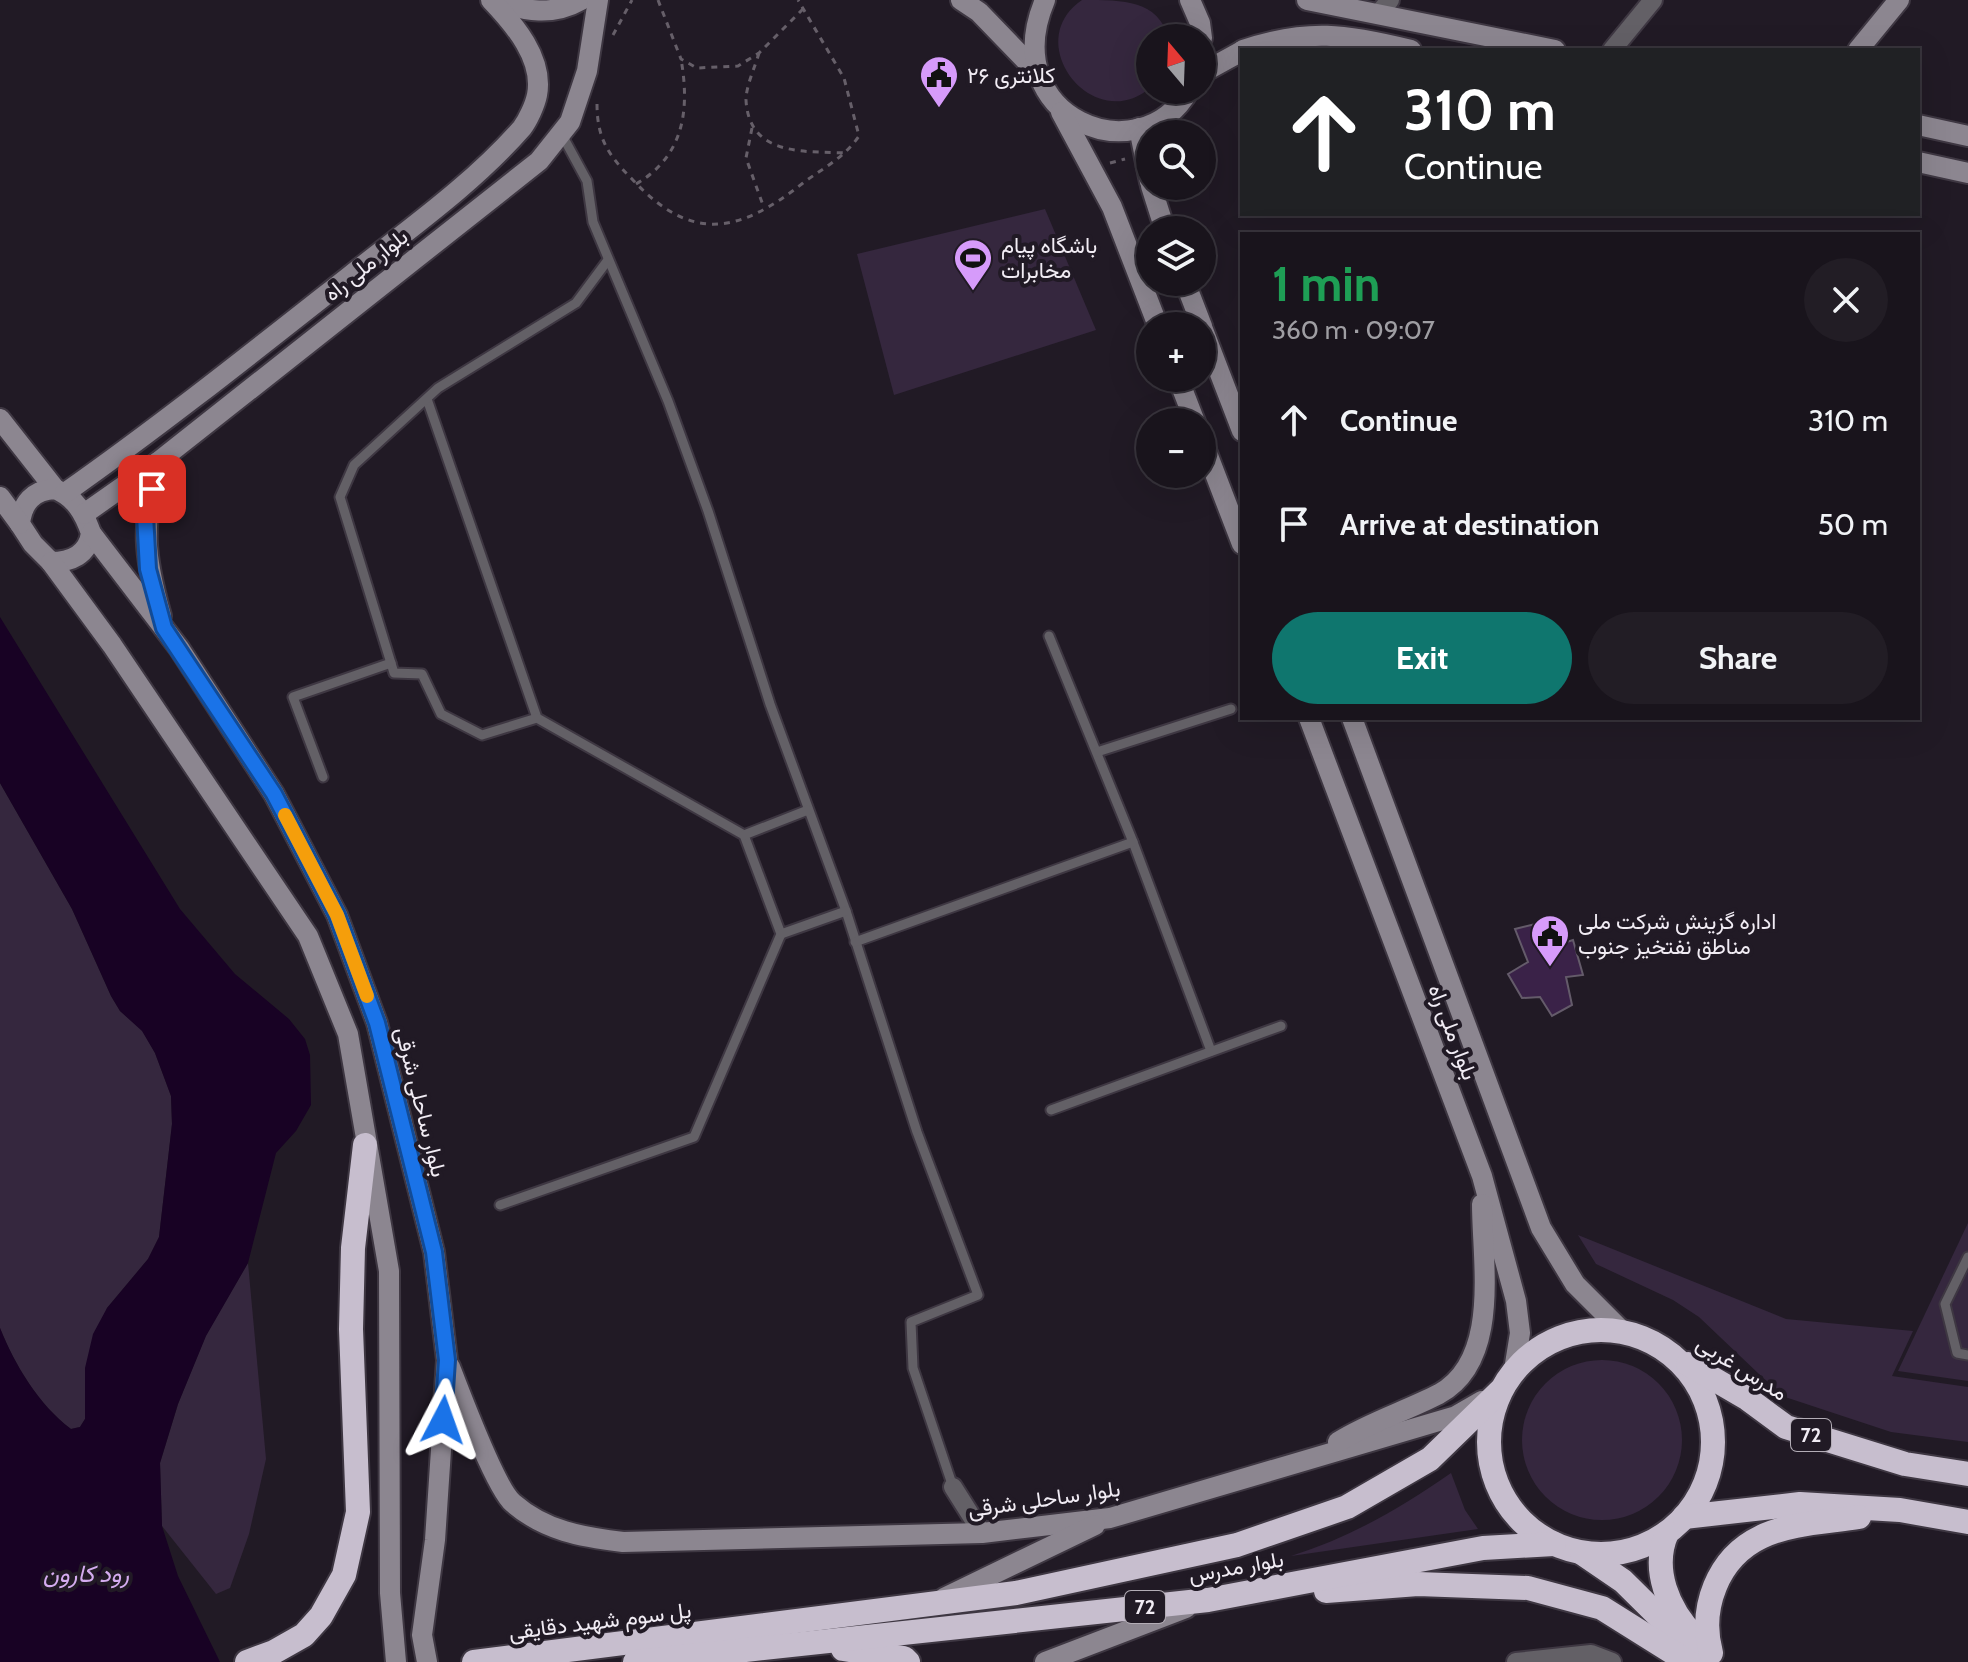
<!DOCTYPE html>
<meta charset="utf-8">
<style>
:root{--surface:#19141c;--page:#221d25;--text:#f1f3f6;--muted:#9f9ea3;--line:#37333b;--accent:#0f766e}
body{margin:0;font-family:Cabin,Vazirmatn,sans-serif;background:var(--page);color:var(--text);height:100vh;display:flex;flex-direction:column;font-size:30px;white-space:nowrap}
*{box-sizing:border-box;margin:0}
p{font-size:26px;color:var(--muted)}
.icon{flex:none;width:44px;height:44px;fill:none;stroke:currentColor;stroke-width:2;stroke-linecap:round;stroke-linejoin:round}
.map{position:relative;flex:1;overflow:hidden}
.details{position:absolute;left:1240px;top:232px;width:680px;height:488px;display:flex;flex-direction:column;background:var(--surface);border-radius:0px;box-shadow:0 8px 32px #0002,0 0 0 2px var(--line)}
.details>*{flex:none}
.guide{position:absolute;left:1240px;top:48px;width:680px;height:168px;border-radius:0px;box-shadow:0 8px 32px #0002,0 0 0 2px var(--line);background:#202124;color:#fff;overflow:hidden}
.needle{width:52px;rotate:341deg}
.buttons{position:absolute;left:1136px;top:24px;display:grid;gap:16px}
.buttons a{display:grid;place-items:center;width:80px;height:80px;border-radius:50%;background:var(--surface);box-shadow:0 8px 32px #0002,0 0 0 2px var(--line);font-size:40px}
.pin{position:absolute;display:grid;place-items:center;width:68px;height:68px;color:#fff;margin:-34px;border-radius:16px;box-shadow:0 4px 12px #0006}
.me{position:absolute;width:88px;margin:-44px;rotate:4deg;stroke-linejoin:round;filter:drop-shadow(0 0 6px #0008)}
.turn{display:flex;align-items:center;gap:28px;height:168px;padding:0 32px;font-size:36px}
.turn .icon{width:104px;height:104px;stroke-width:2.5}
.turn b{display:block;font-size:56px;line-height:68px}
.round{display:grid;place-items:center;flex:none;width:84px;height:84px;border-radius:42px;background:var(--page)}
.summary{display:flex;align-items:center;justify-content:space-between;height:136px;padding:0 32px}
h1{font-size:48px;font-weight:700;line-height:60px;color:#1e9e55}
.primary-button{display:flex;gap:16px;margin-top:auto;padding:16px 32px}
.primary-button a{flex:1;height:92px;border-radius:48px;background:var(--accent);color:#fff;font-size:32px;font-weight:700;line-height:92px;text-align:center}
.primary-button a+a{background:var(--page);color:var(--text)}
ul{padding:0;list-style:none}
li{display:flex;align-items:center;gap:24px;height:104px;padding:0 32px}
li div{flex:1}
li b{display:block;font-size:30px}
li em{font-style:normal}
.map>svg:first-child{display:block}
.green{fill:#35273e}
.water{fill:#180224}
.building{fill:#3a2248;stroke:#645b6a;stroke-width:2}
.lines{fill:none;stroke-linecap:round;stroke-linejoin:round}
.lane-casing{stroke:#3e3742;stroke-width:13}
.street-casing{stroke:#3e3742;stroke-width:22}
.secondary-casing{stroke:#3e3742;stroke-width:24}
.highway-casing{stroke:#3e3742;stroke-width:28}
.path{stroke:#665f69;stroke-width:3;stroke-dasharray:6 6;stroke-linecap:butt}
.lane{stroke:#636066;stroke-width:9}
.street{stroke:#636066;stroke-width:18}
.secondary{stroke:#8c8690;stroke-width:20}
.highway{stroke:#c7bece;stroke-width:24}
.route-casing{stroke:#114b97;stroke-width:20}
.route{stroke:#1a73e8;stroke-width:14}
.slow{stroke:#f59e0b;stroke-width:14}
.labels{text-anchor:middle;dominant-baseline:central;stroke-width:8;stroke-linejoin:round;paint-order:stroke}
.shield{fill:#211a25;stroke:#b3adb6;stroke-width:2}
.shield-label{font-size:20px;font-weight:bold;fill:#f1ecf4}
.poi-label{font-size:22px;fill:#f1ecf4;stroke:#211a25;text-anchor:start}
.street-label{font-size:22px;fill:#f1ecf4;stroke:#211a25}
.water-label{font-size:24px;font-style:italic;fill:#d4acef;stroke:#211a25}
</style>
<div class="map">
<svg width="1968" height="1662" viewBox="0 0 1968 1662">
<rect width="100%" height="100%" fill="#211a25"/>
<g class="green">
<path d="M1082,0C1125,0 1157,0 1169,38H1150V88C1093,136 1020,42 1082,0Z"/>
<path d="M1045,209L1096,330L894,395L857,254Z"/>
<path d="M0,783L72,909L111,996L120,1011L142,1030L155,1053L171,1096L172,1124L159,1237L148,1259L107,1308L85,1419L80,1427L71,1429C38,1404 15,1365 0,1328Z"/>
<path d="M1968,1223V1381L1898,1371Z"/>
<path d="M1578,1235L1786,1319L1913,1331L1892,1376L1968,1387V1442L1891,1432L1782,1396L1699,1317L1673,1300L1596,1264Z"/>
<path d="M248,1263L266,1459L249,1534L230,1588L216,1594L162,1526L160,1463L178,1404L206,1335Z"/>
<circle cx="1602" cy="1440" r="80"/>
<path d="M1451,1473L1465,1510L1478,1529L1291,1556C1351,1537 1399,1509 1451,1473Z"/>
</g>
<path class="water" d="M0,617L180,909L235,974L289,1019L305,1039L310,1055L311,1105L296,1131L276,1153L248,1263L206,1336L178,1404L160,1463L162,1526L178,1576L220,1662H0V1328C15,1365 38,1404 71,1429L80,1427L85,1419V1368L93,1334L107,1308L148,1259L159,1237L172,1124L171,1096L155,1053L142,1031L120,1011L111,996L72,909L0,783Z"/>
<path class="building" d="M1548,921L1554,946L1573,940L1583,975L1566,977L1572,1005L1552,1016L1540,997L1522,998L1508,974L1528,962L1515,929Z"/>
<g class="lines">
<defs>
<g id="lane">
<path d="M561,133L587,181L593,222L668,401L708,511L770,704L846,911L917,1132L978,1295L911,1322L913,1368L953,1487"/>
<path d="M427,399L537,718L744,835L781,934L694,1137L500,1205"/>
<path d="M1049,636L1133,842L1211,1051"/>
<path d="M537,718L482,735L441,714L422,674L394,673L340,497L354,465L438,388L576,303L608,260"/>
<path d="M1097,752L1231,709"/>
<path d="M323,777L293,697L391,663"/>
<path d="M744,835L808,810"/>
<path d="M781,934L846,911"/>
<path d="M855,942L1133,842"/>
<path d="M1051,1110L1281,1026"/>
<path d="M1968,1257L1945,1304L1957,1353L1968,1355"/>
</g>
<g id="street">
<path d="M1379,13L1390,0"/>
<path d="M1612,50L1653,0"/>
<path d="M953,1487L982,1533"/>
<path d="M1516,1662L1591,1654L1612,1662"/>
</g>
<g id="secondary">
<path d="M496,0C525,12 553,16 581,0"/>
<path d="M961,0L979,12L1036,71"/>
<path d="M1045,0C995,118 1140,176 1189,90"/>
<path d="M1190,0L1200,23L1202,38"/>
<path d="M1307,0L1555,50"/>
<path d="M1243,50C1308,28 1346,34 1411,50"/>
<path d="M1858,50L1899,0"/>
<path d="M1202,73L1242,51"/>
<path d="M1061,112L1112,207L1158,326"/>
<path d="M1918,125L1968,136"/>
<path d="M1139,128L1150,182"/>
<path d="M1918,162L1968,173"/>
<path d="M1151,186L1165,230"/>
<path d="M1185,282L1202,326"/>
<path d="M1202,327L1242,431"/>
<path d="M1178,378L1195,422"/>
<path d="M0,419L55,489"/>
<path d="M1202,440L1242,544"/>
<path d="M158,462C142,527 143,552 161,616"/>
<path d="M55,489C75,497 84,513 91,533C88,555 71,562 51,562L33,544L20,524C22,503 33,490 55,489Z"/>
<path d="M65,493C163,424 257,349 351,275C409,229 473,184 522,128C528,120 535,105 537,95C544,59 514,24 491,0"/>
<path d="M0,497L20,524"/>
<path d="M84,514L158,462L539,161L570,122L587,71L598,0"/>
<path d="M91,533L179,648L274,794L337,915L377,1023L434,1252L447,1360L435,1540L422,1635L427,1662"/>
<path d="M51,562L112,645L308,936L348,1034L389,1271L390,1593L396,1662"/>
<path d="M1309,718L1482,1176L1516,1301L1520,1333L1514,1370"/>
<path d="M1352,718L1541,1228L1575,1284L1622,1331"/>
<path d="M450,1367C460,1393 496,1489 513,1503C545,1531 582,1537 623,1542L982,1533L1110,1518L1456,1416L1482,1401"/>
<path d="M1338,1442C1370,1422 1406,1411 1439,1394C1501,1360 1482,1262 1482,1204"/>
<path d="M944,1598L1095,1525"/>
<path d="M1045,1662L1186,1608"/>
</g>
<g id="highway">
<circle cx="1601" cy="1442" r="112"/>
<path d="M1688,1364L1748,1399L1786,1427L1905,1464L1968,1474"/>
<path d="M1684,1517L1800,1504L1900,1510L1968,1522"/>
<path d="M1667,1533C1651,1569 1668,1610 1695,1637"/>
<path d="M1582,1553L1623,1581L1705,1662"/>
<path d="M1326,1591L1418,1584L1528,1588L1602,1608L1688,1662"/>
<path d="M843,1649L904,1658L908,1662"/>
<path d="M1711,1653C1699,1609 1717,1558 1761,1537C1789,1523 1828,1522 1859,1517"/>
<path d="M247,1662L274,1652L304,1635L321,1616L344,1575L358,1512L351,1329L353,1248L365,1145"/>
<path d="M474,1662L1016,1593L1237,1545L1347,1507L1430,1459L1500,1391"/>
<path d="M635,1662L1208,1600L1483,1548L1554,1544"/>
</g>
</defs>
<use href="#lane" class="lane-casing"/>
<use href="#street" class="street-casing"/>
<use href="#secondary" class="secondary-casing"/>
<use href="#highway" class="highway-casing"/>
<g class="path">
<path d="M658,0L681,59L697,68L738,66L759,53L804,8"/>
<path d="M613,35L632,0"/>
<path d="M759,53C755,67 746,86 746,100C749,157 805,151 847,153"/>
<path d="M597,104C597,138 608,155 632,179C691,243 738,234 803,183C823,168 844,158 859,136L844,78L798,0"/>
<path d="M752,128L746,158L764,208"/>
<path d="M1110,163L1125,159"/>
<path d="M636,184C684,156 690,110 681,59"/>
</g>
<use href="#lane" class="lane"/>
<use href="#street" class="street"/>
<use href="#secondary" class="secondary"/>
<use href="#highway" class="highway"/>
</g>
<g class="lines">
<defs>
<path id="route" d="M152,489L145,515L148,569L164,628L274,794L337,915L377,1023L434,1252L447,1360L443,1420"/>
</defs>
<use href="#route" class="route-casing"/>
<use href="#route" class="route"/>
<path class="slow" d="M285,815L337,915L367,996"/>
</g>
<defs>
<symbol id="civic-pin" viewBox="-11 -11 22 30"><path d="M0 17L-7.5 6A9.5 9.5 0 1 1 7.5 6Z" fill="#d69bfa" stroke="#211a25"/><path d="M-.6-6.5H3V-4.5H.6V-3L4-1V1h2V6H-6V1h2V-1L-.6-3ZM-1.2 2.5V6h2.4V2.5Z" fill="#111"/></symbol>
<symbol id="stadium-pin" viewBox="-11 -11 22 30"><path d="M0 17L-7.5 6A9.5 9.5 0 1 1 7.5 6Z" fill="#d69bfa" stroke="#211a25"/><path d="M0-5a6.5 5 0 1 0 0 10a6.5 5 0 1 0 0-10ZM-3.5-1.8h7v3.6h-7Z" fill="#111"/></symbol>
</defs>
<g fill-rule="evenodd">
<use href="#civic-pin" x="917" y="53" width="44" height="60"/>
<use href="#stadium-pin" x="951" y="236" width="44" height="60"/>
<use href="#civic-pin" x="1528" y="912" width="44" height="60"/>
</g>
<g class="labels">
<g class="shield">
<rect x="1791" y="1419" width="40" height="32" rx="6"/>
<rect x="1125" y="1591" width="40" height="32" rx="6"/>
</g>
<g class="shield-label">
<text x="1811" y="1435">72</text>
<text x="1145" y="1607">72</text>
</g>
<g class="poi-label">
<text x="967" y="75">کلانتری ۲۶</text>
<text x="1001" y="245">باشگاه پیام<tspan x="1001" dy="25">مخابرات</tspan></text>
<text x="1578" y="921">اداره گزینش شرکت ملی<tspan x="1578" dy="25">مناطق نفتخیز جنوب</tspan></text>
</g>
<g class="street-label">
<text transform="translate(366 265) rotate(-39)">بلوار ملی راه</text>
<text transform="translate(1453 1032) rotate(69)">بلوار ملی راه</text>
<text transform="translate(421 1102) rotate(76)">بلوار ساحلی شرقی</text>
<text transform="translate(1742 1368) rotate(32)">مدرس غربی</text>
<text transform="translate(1044 1499) rotate(-8)">بلوار ساحلی شرقی</text>
<text transform="translate(1236 1567) rotate(-10)">بلوار مدرس</text>
<text transform="translate(600 1621) rotate(-7)">پل سوم شهید دقایقی</text>
</g>
<g class="water-label">
<text x="86" y="1573">رود کارون</text>
</g>
</g>
</svg>
<div class="buttons">
<a><svg class="needle" viewBox="-14 -14 28 28"><path d="M0-13l5 13h-10z" fill="#e53935"/><path d="M0 13l5-13h-10z" fill="#9f9ea3"/></svg></a>
<a><svg class="icon" aria-label="search" viewBox="0 0 24 24"><circle cx="10" cy="10" r="6"/><path d="M15 15l6 6"/></svg></a>
<a><svg class="icon" aria-label="layers" viewBox="0 0 24 24"><path d="M12 4l9 5-9 5-9-5zM3 14l9 5 9-5"/></svg></a>
<a>+</a>
<a>−</a>
</div>
<div class="pin" style="left:152px;top:489px;background:#d93025"><svg class="icon" aria-label="arrive" viewBox="0 0 24 24"><path d="M6 21V4h12l-3 4 3 4H6"/></svg></div>
<svg class="me" style="left:443px;top:1420px" viewBox="-20 -20 40 40"><path d="M0-17L14 15 0 8-14 15z" fill="#1a73e8" stroke="#fff" stroke-width="4"/></svg>
<div class="guide">
<div class="turn"><svg class="icon" aria-label="ahead" viewBox="0 0 24 24"><path d="M12 20V5M6 11l6-6 6 6"/></svg><div><b>310 m</b>Continue</div></div>
</div>
<section class="details">
<div class="summary"><div><h1>1 min</h1><p>360 m · 09:07</p></div><a class="round"><svg class="icon" aria-label="close" viewBox="0 0 24 24"><path d="M6 6l12 12M18 6L6 18"/></svg></a></div>
<ul>
<li><svg class="icon" aria-label="ahead" viewBox="0 0 24 24"><path d="M12 20V5M6 11l6-6 6 6"/></svg><div><b>Continue</b></div><em>310 m</em></li>
<li><svg class="icon" aria-label="arrive" viewBox="0 0 24 24"><path d="M6 21V4h12l-3 4 3 4H6"/></svg><div><b>Arrive at destination</b></div><em>50 m</em></li>
</ul>
<div class="primary-button"><a>Exit</a><a>Share</a></div>
</section>
</div>
